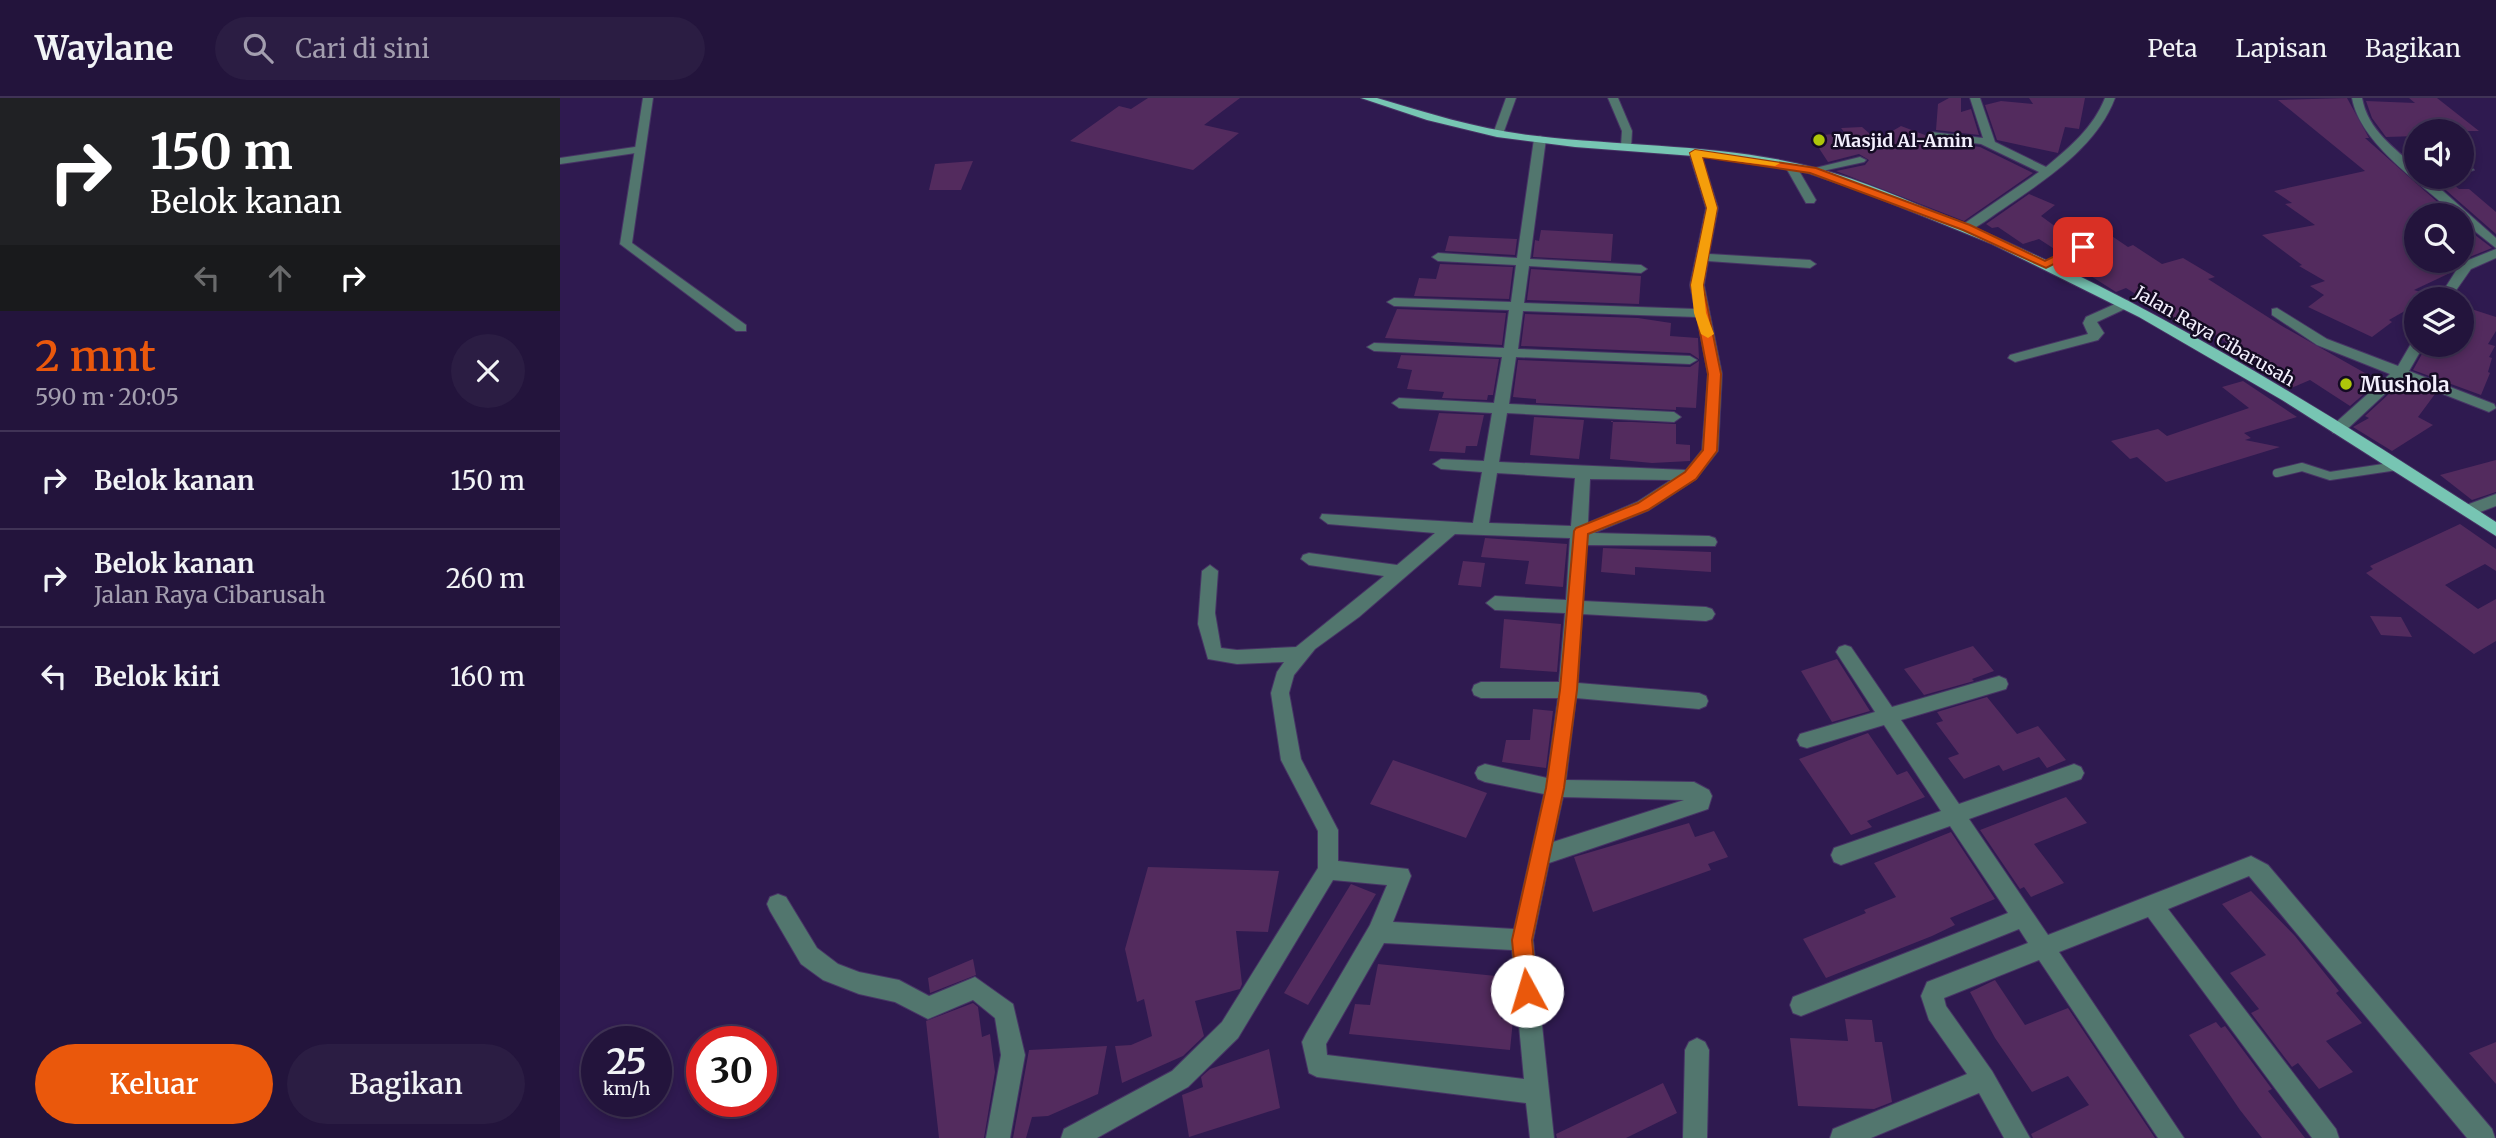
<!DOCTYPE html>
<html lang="id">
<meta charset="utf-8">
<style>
:root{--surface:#23143c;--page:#2b1d43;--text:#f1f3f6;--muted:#a39eaf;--line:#403356;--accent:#ea580c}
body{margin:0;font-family:Merriweather,serif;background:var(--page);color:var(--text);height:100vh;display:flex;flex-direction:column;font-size:26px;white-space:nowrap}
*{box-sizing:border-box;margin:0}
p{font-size:23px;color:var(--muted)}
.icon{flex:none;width:38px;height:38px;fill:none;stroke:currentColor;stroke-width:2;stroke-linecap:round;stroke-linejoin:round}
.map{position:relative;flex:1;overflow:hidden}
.side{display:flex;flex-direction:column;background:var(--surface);width:560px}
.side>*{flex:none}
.banner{background:#202124;color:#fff;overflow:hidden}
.controls{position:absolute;left:1844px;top:21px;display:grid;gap:14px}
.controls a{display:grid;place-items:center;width:70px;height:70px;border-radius:50%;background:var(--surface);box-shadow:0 4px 10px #0003,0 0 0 2px var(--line);font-size:35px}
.speed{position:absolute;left:21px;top:928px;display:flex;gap:14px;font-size:35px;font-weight:700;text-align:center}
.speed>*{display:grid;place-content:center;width:91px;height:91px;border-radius:50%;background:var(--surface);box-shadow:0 4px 10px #0003,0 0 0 2px var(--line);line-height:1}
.speed small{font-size:18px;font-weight:400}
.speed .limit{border:10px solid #d22;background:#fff;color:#111}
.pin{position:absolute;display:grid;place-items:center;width:60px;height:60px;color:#fff;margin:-30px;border-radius:14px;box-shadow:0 4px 10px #0006}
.me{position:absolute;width:77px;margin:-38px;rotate:354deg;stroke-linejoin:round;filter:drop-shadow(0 0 5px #0008)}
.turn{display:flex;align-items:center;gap:24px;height:147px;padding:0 35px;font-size:32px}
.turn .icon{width:91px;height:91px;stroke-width:2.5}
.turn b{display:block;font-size:49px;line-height:60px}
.lanes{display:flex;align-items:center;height:66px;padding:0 35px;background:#0003;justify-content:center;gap:35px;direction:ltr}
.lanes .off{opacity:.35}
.round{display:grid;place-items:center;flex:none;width:74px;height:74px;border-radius:37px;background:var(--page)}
.headline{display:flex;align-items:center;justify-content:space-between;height:119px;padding:0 35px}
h1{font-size:42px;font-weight:600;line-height:52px;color:var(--accent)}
.button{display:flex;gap:14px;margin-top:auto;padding:14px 35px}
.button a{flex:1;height:80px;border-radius:42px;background:var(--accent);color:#fff;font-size:28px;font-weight:600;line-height:80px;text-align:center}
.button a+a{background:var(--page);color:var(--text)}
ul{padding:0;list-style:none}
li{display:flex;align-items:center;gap:21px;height:98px;padding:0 35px;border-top:2px solid var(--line)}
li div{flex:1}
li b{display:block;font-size:26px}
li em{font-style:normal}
header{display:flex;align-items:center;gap:42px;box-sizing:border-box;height:98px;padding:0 35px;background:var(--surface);border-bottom:2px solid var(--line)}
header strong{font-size:33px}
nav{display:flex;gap:38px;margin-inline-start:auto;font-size:24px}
.search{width:490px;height:63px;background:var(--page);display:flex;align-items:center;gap:18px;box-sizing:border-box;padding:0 24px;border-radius:38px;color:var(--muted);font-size:26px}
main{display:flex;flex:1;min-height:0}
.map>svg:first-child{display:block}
.building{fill:#532b5e}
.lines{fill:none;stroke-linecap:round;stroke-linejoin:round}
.service-far1-casing{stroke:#473465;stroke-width:8}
.service-casing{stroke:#473465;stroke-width:10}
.minor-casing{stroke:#473465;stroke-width:2}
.primary-casing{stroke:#473465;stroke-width:2}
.service-far1{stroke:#52766e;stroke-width:6}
.service{stroke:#52766e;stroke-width:8}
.minor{fill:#52766e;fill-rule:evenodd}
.primary{fill:#77c5b3;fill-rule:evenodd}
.route{fill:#ea580c;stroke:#983908;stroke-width:2}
.slow{fill:#f59e0b}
.poi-dot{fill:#aec60a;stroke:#140b23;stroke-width:2.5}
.labels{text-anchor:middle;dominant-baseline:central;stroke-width:5;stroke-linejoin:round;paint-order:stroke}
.far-poi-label{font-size:18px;font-weight:bold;fill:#f3effd;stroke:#140b23;text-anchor:start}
.far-street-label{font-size:18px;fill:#f3effd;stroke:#140b23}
.poi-label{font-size:21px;font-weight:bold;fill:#f3effd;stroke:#140b23;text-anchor:start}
</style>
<header>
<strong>Waylane</strong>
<div class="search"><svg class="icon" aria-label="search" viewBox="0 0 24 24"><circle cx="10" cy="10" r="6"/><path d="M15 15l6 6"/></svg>Cari di sini</div>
<nav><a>Peta</a><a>Lapisan</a><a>Bagikan</a></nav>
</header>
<main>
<section class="side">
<div class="banner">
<div class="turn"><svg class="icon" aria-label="right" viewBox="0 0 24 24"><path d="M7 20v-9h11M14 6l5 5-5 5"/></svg><div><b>150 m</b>Belok kanan</div></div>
<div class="lanes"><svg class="icon off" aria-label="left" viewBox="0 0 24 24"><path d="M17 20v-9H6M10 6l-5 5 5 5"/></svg><svg class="icon off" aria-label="ahead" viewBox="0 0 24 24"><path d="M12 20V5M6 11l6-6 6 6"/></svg><svg class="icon" aria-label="right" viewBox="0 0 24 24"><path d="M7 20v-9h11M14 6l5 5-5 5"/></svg></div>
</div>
<div class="headline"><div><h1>2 mnt</h1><p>590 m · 20:05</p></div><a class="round"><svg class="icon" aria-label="close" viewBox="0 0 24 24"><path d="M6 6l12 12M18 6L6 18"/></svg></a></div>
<ul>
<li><svg class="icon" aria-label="right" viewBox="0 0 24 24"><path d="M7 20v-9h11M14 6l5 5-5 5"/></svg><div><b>Belok kanan</b></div><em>150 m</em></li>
<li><svg class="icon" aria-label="right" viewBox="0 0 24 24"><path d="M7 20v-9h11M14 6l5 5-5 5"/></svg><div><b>Belok kanan</b><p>Jalan Raya Cibarusah</p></div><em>260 m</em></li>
<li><svg class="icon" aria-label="left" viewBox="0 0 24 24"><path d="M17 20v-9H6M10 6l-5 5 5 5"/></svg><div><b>Belok kiri</b></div><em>160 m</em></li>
</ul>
<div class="button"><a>Keluar</a><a>Bagikan</a></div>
</section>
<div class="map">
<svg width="1936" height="1040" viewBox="0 0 1936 1040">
<rect width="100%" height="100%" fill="#2f1a50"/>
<g class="building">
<path d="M588,0H680L644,27L679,35L633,72L510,43L559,8L571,11Z"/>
<path d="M1389,0H1401V14L1411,11L1419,37L1376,32L1378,6Z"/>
<path d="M1469,0H1525L1519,31L1505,29L1498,55L1437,42L1425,7L1441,3L1473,6Z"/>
<path d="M1787,0L1809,40H1805L1892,117H1857V163H1900L1892,174L1854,192L1873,198L1857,201V206L1829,222L1832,224L1812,239L1748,209L1764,197L1750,188L1765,183L1739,168L1742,167L1702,137L1755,127L1725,106L1732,105L1714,93L1805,73L1718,2Z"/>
<path d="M1849,0H1877L1919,33H1857V38L1826,39L1812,20L1806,3L1855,5Z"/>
<path d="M1341,28L1365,37L1368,42L1420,49L1473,75L1404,123L1276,73L1305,67L1309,62L1299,56L1268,64L1251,38L1285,35L1281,30L1302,29L1317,42Z"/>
<path d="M413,63L401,92H369L375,66Z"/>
<path d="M1871,79H1884L1899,91H1909L1936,114V136Z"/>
<path d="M1469,96L1495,107L1481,118L1507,137L1537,128L1568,149L1573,147L1602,166L1623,160L1655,179L1648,181L1722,228L1819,283L1790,308L1750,282L1729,291L1705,276L1712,275L1655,237L1646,240L1566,190L1556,194L1515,168L1520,167L1512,161L1548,141V136L1536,134L1499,154L1479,141L1463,146L1438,129L1432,130L1426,126Z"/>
<path d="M1902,127L1932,150L1902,162Z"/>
<path d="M981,132L1053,136L1051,163L973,159L975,142L979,143Z"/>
<path d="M889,138L957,141L955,157L885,153Z"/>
<path d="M880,166L953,169L949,201L854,198L859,180L876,181Z"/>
<path d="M971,171L1081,178L1079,206L967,202Z"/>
<path d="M1902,208L1936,219V233L1928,246L1935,248L1929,259L1932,260L1928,274L1930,275L1921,297L1853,272L1867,247H1902Z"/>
<path d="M837,211L946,215L942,247L825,240Z"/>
<path d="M965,216L1078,220L1111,225L1110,238L1138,240L1139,261L1130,255L961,248Z"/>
<path d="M841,257L939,261L933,297H928L927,302L882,300L884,294L847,291L852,272L837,270Z"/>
<path d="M958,262L1130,269L1139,263L1136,310L1116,309V312L976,305V301L953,299Z"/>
<path d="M1683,283L1737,319L1684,335L1691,340L1685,342L1720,349L1606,384L1577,359L1570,361L1551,343L1598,331L1607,338L1689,310L1662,289Z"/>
<path d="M1843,283L1875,296L1858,319L1873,327L1832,353L1793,329L1809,320L1805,318Z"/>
<path d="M879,315L924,317L917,348H906L905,355L869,353Z"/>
<path d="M974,319L1024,322L1019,361L970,357Z"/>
<path d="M1050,323L1116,326V346L1130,347V363L1092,365L1050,361L1053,323Z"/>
<path d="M1936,362V394L1912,402L1880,377Z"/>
<path d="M1900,426L1936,451V473L1925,466L1885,487L1918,511L1936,501V543L1914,556L1806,475L1813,471L1810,468Z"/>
<path d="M925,440L1007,446L1003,489L965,486L969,463L921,459Z"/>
<path d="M1043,450L1151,454V474L1075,469V477L1041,474Z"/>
<path d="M903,463L925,465L921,489L898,487Z"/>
<path d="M1810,518L1841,519L1852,539L1821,537Z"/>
<path d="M944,521L1001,526L997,574L940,570Z"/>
<path d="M1413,548L1434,573L1412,581L1414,583L1364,597L1344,571Z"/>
<path d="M1277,561L1310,613L1272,624L1241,573Z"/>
<path d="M1427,599L1457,636L1478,628L1506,662L1487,670L1479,659L1443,673L1439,667L1404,681L1388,660L1399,656L1376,625L1383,623L1377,614Z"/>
<path d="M973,611L993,613L986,670L942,664L946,642H970Z"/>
<path d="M1308,635L1337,677L1347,673L1365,699L1307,723L1312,729L1291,737L1239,661Z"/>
<path d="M833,662L927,695L906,740L810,706Z"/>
<path d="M1506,699L1527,725L1474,746L1504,785L1471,799L1464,789L1460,791L1420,732Z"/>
<path d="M1129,725L1135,739L1154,733L1168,759L1148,766L1151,772L1033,814L1014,759Z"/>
<path d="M1391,734L1435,801L1390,820L1395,827L1372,838L1266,880L1243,841L1306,815L1304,812L1336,799L1314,765Z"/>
<path d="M588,769L719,773L708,834L676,833L682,886L680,891L635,903L644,938L623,958L562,985L555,948L571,947L592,938L584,901L577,904L565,851Z"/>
<path d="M791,786L816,796L748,907L724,895Z"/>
<path d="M1691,793L1735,838L1779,893L1776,895L1802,925L1766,943L1793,974L1759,991L1738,965L1732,969L1691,915L1699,911L1670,875L1706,857L1662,806Z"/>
<path d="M413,861L416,877L370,895L368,880Z"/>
<path d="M818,866L946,879L941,921L953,922L950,952L789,936L795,906L810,907Z"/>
<path d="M1435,882L1465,927L1508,910L1595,1040H1473L1471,1036L1529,1007L1508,978L1472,994L1435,940L1410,894Z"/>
<path d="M413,905L418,909L422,939L430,936L435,974L424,1040H379L366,923Z"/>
<path d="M1285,921L1312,922L1315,944H1322L1332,1004L1314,1011L1238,1008L1230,940L1288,943Z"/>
<path d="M1656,924L1661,930L1665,928L1712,991L1708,993L1745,1040H1702L1680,1012L1629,937Z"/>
<path d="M1936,944V986L1909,955Z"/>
<path d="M547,948L538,996L488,1018L472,1019L466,1040H453L469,952Z"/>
<path d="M709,951L720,1010L629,1039L622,997L643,989L641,979L650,971Z"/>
<path d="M1103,985L1117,1015L1066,1040H997L996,1036Z"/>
</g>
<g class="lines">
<defs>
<path id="service-far1" d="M0,63L82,51"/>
<path id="service" d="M1717,375L1742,369L1770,378L1837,368"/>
<g id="minor">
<path d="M83,0H93L72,145L186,227V233H176L60,146Z"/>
<path d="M946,0H956L943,36L934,38L933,36Z"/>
<path d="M1048,0H1058L1072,33L1071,50L1061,48L1062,33Z"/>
<path d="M1410,0H1420L1435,44L1486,69C1510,49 1533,30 1545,0H1555C1537,49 1485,82 1443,111C1432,118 1419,129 1406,134L1400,130L1402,127L1479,74L1421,46L1368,39L1367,37L1372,34L1423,40Z"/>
<path d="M1792,0H1802C1808,32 1834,50 1857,70V79H1867L1936,140V150L1902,123V117H1896C1863,87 1800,46 1792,0Z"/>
<path d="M980,38L986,41L970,161L1081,167L1087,171L1081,175L969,168L964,205L1135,211L1130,187L1146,110L1129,55L1135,52L1141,55L1158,110L1149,156L1250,162L1256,166L1250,170L1148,163L1144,187L1162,276L1158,353L1136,381L1089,412L1034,435L1149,438L1155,440L1157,444L1155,448L1026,447L1023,503L1146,509L1152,511L1155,516L1152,521L1146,523L1022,516L1018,585L1139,595L1146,598L1148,603L1146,608L1139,611L1016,600L1006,682L1134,684L1149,692L1152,698L1148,711L989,765L973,842L994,1040H970L966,1005L757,979L749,975L742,944L746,936L810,827L827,787L773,782L678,940L628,989L537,1040H501L504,1031L612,973L662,924L758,770V733L721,662L711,595L717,574L724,564L677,566L648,561L638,526L642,473L650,467L658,473L655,515L661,550L677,552L736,549L824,478L749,467L741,461L743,457L749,455L837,467L875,435L768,426L760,420L762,416L913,425L922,374L881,371L873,366L881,361L924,363L932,315L839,310L832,305L839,300L934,305L942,259L814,253L807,249L814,245L944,250L949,212L834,208L827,204L834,200L951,204L956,167L878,163L872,159L878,155L957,160L974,41ZM963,213L1137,219L1148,276L1142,352L1126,372L939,364L947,315L1114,324L1121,319L1114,314L949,306L956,259L1130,266L1137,262L1130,258L958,251ZM937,375L1015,380L1011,428L929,425ZM1030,381L1111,382L1077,404L1028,425ZM895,436L1010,440L1006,502L935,498L926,505L935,512L1005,515L999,584H921L914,587L912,592L914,597L921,600H998L987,680L925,666L918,669L915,675L918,681L925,684L984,696L954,831L833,824L851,778L848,771L778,763V732L741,661L729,595L734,577L755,551L799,519ZM1003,699L1124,702L993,744ZM824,845L952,852L964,981L767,957L766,946Z"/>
<path d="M1300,59L1306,62L1304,64L1253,75L1247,72Z"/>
<path d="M1227,66H1235L1256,102L1254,105H1246L1225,68Z"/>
<path d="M1902,69L1912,70L1914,72L1902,75Z"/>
<path d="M1537,136L1547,139L1491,170L1480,167Z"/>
<path d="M1936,151V160L1911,171L1890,201H1878L1901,165Z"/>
<path d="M1564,202L1569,203V209L1537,224L1544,235L1538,242L1455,264L1448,260L1450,257L1528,236L1523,225L1526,219Z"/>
<path d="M1717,210L1767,241L1838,268L1852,244L1857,243V247H1864L1849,273L1934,306L1936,310L1929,314L1924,312L1842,280L1783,335H1773L1771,331L1773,327L1830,276L1757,247L1712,217V211Z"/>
<path d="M1936,396V408L1907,419L1899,413L1901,409Z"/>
<path d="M1285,547L1291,549L1332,609L1439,578L1446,581L1448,586L1446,591L1341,622L1399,706L1514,666L1521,669L1524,675L1521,681L1409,721L1488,837L1691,758L1708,767L1932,1031L1935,1040H1907L1689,778L1608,811L1776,1031L1779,1040H1752L1588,819L1499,854L1624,1040H1598L1479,862L1384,900L1386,908L1432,973L1470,1040H1444L1419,995L1311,1040H1270L1273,1031L1407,976L1369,922L1361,898L1367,884L1468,845L1459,831L1241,918L1233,915L1230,907L1233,899L1448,815L1390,728L1281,767L1274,764L1271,757L1274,750L1381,713L1324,627L1247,650L1240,648L1237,642L1240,636L1315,614L1276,554L1279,549Z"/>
<path d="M218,796L226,799L257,850L278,866L299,874L339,882L369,898L415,879L453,906L465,957L450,1040H426L441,957L435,920L413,902L368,921L335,904L299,896L263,882L241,866L210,813L207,806L210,799Z"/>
<path d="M1137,940L1145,944L1149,952L1147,1040H1123L1125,952L1129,944Z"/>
</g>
<path id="primary" d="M801,0H817C870,16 922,32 977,38C1070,49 1165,46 1256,70C1303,82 1348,103 1393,121C1586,200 1762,311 1936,424V438L1722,302L1579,219L1432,146L1301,93L1248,75L1173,61L1015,49L937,39L867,22Z"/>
</defs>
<use href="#service-far1" class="service-far1-casing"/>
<use href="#service" class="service-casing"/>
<use href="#minor" class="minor-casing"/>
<use href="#primary" class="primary-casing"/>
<use href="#service-far1" class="service-far1"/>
<use href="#service" class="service"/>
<use href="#minor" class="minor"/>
<use href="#primary" class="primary"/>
</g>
<path class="route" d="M1135,52L1256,70L1410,127L1485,163L1519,146L1528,149L1486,170L1403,132L1250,75L1142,59L1157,110L1143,187L1161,276L1157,353L1136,381L1088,412L1028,436L1017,592L1004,690L972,842L977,893L974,900L967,903L960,900L957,893L952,842L986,690L1000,592L1014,433L1016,430L1078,405L1125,374L1143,352L1148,276L1131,187L1147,110L1130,55Z"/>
<path class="slow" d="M1135,52L1220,65L1215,68L1142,59L1157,110L1143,187L1146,215L1154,236L1148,240L1141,236L1134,215L1131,187L1147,110L1130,55Z"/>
<g class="poi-dot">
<circle cx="1259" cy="42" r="7"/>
<circle cx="1786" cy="286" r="7"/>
</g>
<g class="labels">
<g class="far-poi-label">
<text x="1273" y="42">Masjid Al-Amin</text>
</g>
<g class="far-street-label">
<text transform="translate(1655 238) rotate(30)">Jalan Raya Cibarusah</text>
</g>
<g class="poi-label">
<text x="1800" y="286">Mushola</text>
</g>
</g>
</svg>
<div class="controls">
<a><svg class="icon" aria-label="sound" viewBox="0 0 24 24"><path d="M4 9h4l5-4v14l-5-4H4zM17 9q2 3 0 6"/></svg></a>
<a><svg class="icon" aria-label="search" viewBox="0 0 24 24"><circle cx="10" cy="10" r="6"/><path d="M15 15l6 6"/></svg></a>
<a><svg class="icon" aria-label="layers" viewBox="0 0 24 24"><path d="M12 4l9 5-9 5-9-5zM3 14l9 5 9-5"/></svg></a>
</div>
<div class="speed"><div>25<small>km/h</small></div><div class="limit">30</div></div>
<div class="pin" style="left:1523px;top:149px;background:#d93025"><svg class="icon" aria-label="arrive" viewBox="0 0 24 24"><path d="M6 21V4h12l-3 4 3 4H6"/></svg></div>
<svg class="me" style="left:967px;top:893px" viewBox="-20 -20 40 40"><circle r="19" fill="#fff"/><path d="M0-13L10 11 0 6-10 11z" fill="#ea580c"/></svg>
</div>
</main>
